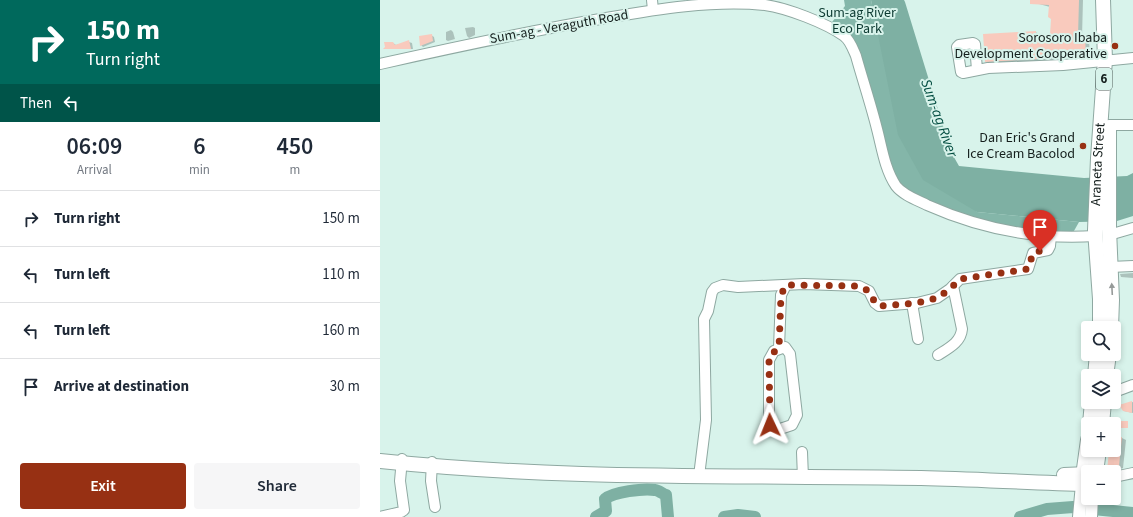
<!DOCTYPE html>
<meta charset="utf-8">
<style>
:root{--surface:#fff;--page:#f6f6f7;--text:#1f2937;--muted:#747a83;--line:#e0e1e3;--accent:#973013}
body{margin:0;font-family:"Source Sans 3",sans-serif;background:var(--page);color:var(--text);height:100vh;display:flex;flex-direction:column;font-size:15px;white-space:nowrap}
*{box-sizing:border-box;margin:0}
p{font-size:13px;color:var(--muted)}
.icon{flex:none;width:22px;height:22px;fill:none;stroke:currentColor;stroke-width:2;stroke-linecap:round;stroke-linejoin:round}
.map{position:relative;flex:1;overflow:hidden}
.drawer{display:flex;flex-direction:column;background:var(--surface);width:380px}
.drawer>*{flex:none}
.banner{background:#00695c;color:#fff;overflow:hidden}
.tools{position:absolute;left:701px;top:321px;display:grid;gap:8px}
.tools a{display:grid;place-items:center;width:40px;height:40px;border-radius:4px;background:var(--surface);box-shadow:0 2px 6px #0003;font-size:20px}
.pin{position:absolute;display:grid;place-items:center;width:34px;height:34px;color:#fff;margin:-41px -17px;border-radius:50% 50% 50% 0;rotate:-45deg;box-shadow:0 0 4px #0007}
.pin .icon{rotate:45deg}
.me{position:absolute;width:44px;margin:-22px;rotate:358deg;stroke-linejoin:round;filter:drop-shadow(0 0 3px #0008)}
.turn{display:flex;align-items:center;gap:14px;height:84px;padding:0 20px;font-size:18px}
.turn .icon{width:52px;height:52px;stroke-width:2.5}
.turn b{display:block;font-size:28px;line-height:34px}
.then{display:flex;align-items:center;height:38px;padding:0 20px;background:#0003;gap:8px;font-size:15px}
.eta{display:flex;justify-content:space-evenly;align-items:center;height:68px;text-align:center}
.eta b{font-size:24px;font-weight:600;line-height:28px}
.cta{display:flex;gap:8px;margin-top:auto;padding:8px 20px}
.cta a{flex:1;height:46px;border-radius:4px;background:var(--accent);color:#fff;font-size:16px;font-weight:600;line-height:46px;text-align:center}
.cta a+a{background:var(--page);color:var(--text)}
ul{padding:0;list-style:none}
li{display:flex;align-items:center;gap:12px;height:56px;padding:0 20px;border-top:1px solid var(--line)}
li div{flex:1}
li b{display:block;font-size:15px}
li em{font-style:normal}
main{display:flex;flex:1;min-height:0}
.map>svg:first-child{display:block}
.forest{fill:#84b6a9}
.water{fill:#7eb0a3}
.shadow{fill:#0003}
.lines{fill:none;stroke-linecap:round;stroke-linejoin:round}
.river{stroke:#7eb0a3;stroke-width:12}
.building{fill:#f9cabd}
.minor-casing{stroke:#8ea8a1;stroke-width:12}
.major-casing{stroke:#8ea8a1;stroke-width:14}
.highway-casing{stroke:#8ea8a1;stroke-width:16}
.minor{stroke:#fff;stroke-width:10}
.major{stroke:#fff;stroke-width:12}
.highway{stroke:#fff;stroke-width:14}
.oneway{fill:#969a99}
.route{stroke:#973013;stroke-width:7;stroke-dasharray:0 12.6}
.poi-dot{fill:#973013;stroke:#d8f3eb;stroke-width:1.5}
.labels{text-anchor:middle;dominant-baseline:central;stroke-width:4;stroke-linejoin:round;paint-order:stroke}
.shield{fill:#d8f3eb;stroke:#505f5b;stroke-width:1}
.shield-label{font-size:13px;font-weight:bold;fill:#151f1d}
.park-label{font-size:14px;fill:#0c3a31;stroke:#d8f3eb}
.street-label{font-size:14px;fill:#151f1d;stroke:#d8f3eb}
.poi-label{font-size:14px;fill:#151f1d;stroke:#d8f3eb;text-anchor:end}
.water-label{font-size:15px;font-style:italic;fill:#034d41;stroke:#d8f3eb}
</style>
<main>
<section class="drawer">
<div class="banner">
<div class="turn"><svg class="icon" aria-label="right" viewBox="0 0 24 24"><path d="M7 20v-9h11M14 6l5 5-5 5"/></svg><div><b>150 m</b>Turn right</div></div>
<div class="then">Then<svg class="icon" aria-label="left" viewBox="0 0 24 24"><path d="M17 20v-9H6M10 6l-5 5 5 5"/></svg></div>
</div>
<div class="eta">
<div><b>06:09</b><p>Arrival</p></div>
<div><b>6</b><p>min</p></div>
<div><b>450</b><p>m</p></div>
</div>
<ul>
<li><svg class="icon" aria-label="right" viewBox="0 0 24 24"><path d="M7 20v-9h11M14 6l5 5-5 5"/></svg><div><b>Turn right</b></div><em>150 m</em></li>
<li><svg class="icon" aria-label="left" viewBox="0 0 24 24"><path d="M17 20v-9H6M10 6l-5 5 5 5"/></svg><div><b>Turn left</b></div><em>110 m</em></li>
<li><svg class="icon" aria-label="left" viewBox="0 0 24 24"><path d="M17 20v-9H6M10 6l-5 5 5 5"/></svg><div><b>Turn left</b></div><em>160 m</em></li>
<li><svg class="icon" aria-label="arrive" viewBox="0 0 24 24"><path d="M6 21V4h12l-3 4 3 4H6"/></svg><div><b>Arrive at destination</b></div><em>30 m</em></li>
</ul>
<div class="cta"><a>Exit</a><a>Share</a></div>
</section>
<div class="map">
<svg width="753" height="517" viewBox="0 0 753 517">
<rect width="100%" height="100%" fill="#d8f3eb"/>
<path class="forest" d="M464,0H491L501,45L597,212L699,222L690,238L602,226L518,188L472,47L448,27L465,6Z"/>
<path class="water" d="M491,0H524L525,2L571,152L579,166L704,178L747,176L753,173V216L737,221L699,222L597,212L543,180L518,135Z"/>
<g class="shadow">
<path d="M658,0H703L702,37L709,39L710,58L610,64L606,61L655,32L660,34L671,36L672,19L670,7L659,4Z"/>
<path d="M93,27L95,28V35L89,38L87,36L85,28Z"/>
<path d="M71,30L73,32L75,39L68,41L66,40V32Z"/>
<path d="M51,35L54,37L55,42L43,47L41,45Z"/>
<path d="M29,42L32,43L33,49H5L13,43L16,45Z"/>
<path d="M753,273V278L741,277L740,274Z"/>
<path d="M753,402V413L744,411L741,405Z"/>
<path d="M742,438L746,440L743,468L731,472L728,470L730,450H734V441Z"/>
</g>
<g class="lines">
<g class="river">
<path d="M216,517L226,511L225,499C233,492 264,488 275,490C278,490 283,494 286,495L288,517"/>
<path d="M344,517L358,515L375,517"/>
<path d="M640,517L667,509L693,507L753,513"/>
</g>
</g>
<g class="building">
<path d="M650,0H699L698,36H705L706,56L605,62L603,34L656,31V34L670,35L671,19L668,17L669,5L650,4Z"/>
<path d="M52,34L53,41L40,46L39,36Z"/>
<path d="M29,40L31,49H3L5,47L4,42H13L15,45Z"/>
<path d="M752,401V413L743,411L739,405Z"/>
<rect x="734" y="421" width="14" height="7"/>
<path d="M742,437L739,466L727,471L729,450H734V440Z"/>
</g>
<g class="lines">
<defs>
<g id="minor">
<path d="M272,0L273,10"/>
<path d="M0,64C75,47 150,31 226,18C278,9 332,0 385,5C407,8 446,23 464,36C470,40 473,49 476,56C483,81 491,105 497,129C502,148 505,170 516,186C523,195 537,200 547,205C601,229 656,240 715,236"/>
<path d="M597,70L595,44L593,43L579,45L577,47L581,72L583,73L608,68L683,65L753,58"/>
<path d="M729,125H753"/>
<path d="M729,235L753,228"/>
<path d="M730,267L753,266"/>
<path d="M532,303L538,339"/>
<path d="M405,347L410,354L417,415L412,425L397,430L391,428L389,420V360L394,351Z"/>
<path d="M399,348L401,295L406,285"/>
<path d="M558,355C569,348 581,342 582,329L573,286"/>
<path d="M734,392L753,385"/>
<path d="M422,452L423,478"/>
<path d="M52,462L51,481L55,507"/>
<path d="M319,476L326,420L324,319L328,311L332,292L335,288L343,285L358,287L424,284L479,286L489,291L495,303L499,306L537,303L557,298L570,289L580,279L648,269L653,253L668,250L670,246L671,236"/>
<path d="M734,477L753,473"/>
<path d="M0,517L21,512L24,510L20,481L22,459"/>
</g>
<g id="major">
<path d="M699,517L702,484"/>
<path d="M711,517L712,498"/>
</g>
<g id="highway">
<path d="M729,129V229L732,300L731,328"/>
<path id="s1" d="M720,328V299L715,230L718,158L725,60L723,0"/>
<path d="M715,376L717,354"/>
<path d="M726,376L729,354"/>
<path d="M710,424L712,402"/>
<path d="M722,424L724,402"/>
<path d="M0,461C179,480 361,475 541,478C596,479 652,483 708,484"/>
<path d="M716,472L719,450"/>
<path d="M684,475L708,474"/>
<path d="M702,483L708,440"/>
</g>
</defs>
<use href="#minor" class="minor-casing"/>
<use href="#major" class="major-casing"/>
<use href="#highway" class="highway-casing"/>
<use href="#minor" class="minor"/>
<use href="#major" class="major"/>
<use href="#highway" class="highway"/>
</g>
<defs><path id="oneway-solid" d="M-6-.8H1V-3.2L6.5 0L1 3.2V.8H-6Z"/></defs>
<use class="oneway" href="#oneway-solid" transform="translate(732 289) rotate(-93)"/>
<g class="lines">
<path class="route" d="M390,425L389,360L390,355L399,348L401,295L406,285L479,286C495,292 490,300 499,306L537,303L557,298L570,289L580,279L648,269L653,253L660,251"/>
</g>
<g class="poi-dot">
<circle cx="735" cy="46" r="4"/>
<circle cx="703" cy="146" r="4"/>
</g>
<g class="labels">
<rect class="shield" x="716" y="68" width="16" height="22" rx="3"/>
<g class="shield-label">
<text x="724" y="79">6</text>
</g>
<g class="park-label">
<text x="477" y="13">Sum-ag River<tspan x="477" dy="16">Eco Park</tspan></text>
</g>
<g class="street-label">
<text transform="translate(179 27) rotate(-10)">Sum-ag - Veraguth Road</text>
<text stroke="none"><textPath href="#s1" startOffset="164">Araneta Street</textPath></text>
</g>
<g class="poi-label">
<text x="727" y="38">Sorosoro Ibaba<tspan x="727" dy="16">Development Cooperative</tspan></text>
<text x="695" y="138">Dan Eric's Grand<tspan x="695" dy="16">Ice Cream Bacolod</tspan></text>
</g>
<g class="water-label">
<text transform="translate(559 118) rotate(70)">Sum-ag River</text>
</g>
</g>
</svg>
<div class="tools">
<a><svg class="icon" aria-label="search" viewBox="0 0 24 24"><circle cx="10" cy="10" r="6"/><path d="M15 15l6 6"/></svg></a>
<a><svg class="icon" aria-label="layers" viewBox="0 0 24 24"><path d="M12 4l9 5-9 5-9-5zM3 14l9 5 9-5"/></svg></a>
<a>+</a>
<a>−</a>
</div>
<div class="pin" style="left:660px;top:251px;background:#d93025"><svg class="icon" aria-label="arrive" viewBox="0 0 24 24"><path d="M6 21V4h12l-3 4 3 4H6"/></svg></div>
<svg class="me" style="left:390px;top:425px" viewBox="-20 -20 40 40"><path d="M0-17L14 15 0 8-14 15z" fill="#973013" stroke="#fff" stroke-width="4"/></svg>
</div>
</main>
